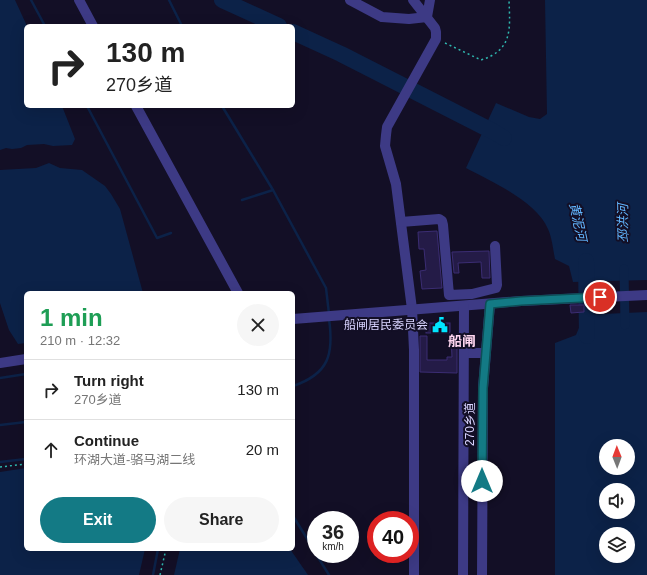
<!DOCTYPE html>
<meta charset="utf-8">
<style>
:root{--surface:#fff;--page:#f6f6f6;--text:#222;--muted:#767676;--line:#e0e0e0;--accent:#137a85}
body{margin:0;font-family:Arial,"Noto Sans SC",sans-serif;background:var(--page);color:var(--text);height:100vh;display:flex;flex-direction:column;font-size:15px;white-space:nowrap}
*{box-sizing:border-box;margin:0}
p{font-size:13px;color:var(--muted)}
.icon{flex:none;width:22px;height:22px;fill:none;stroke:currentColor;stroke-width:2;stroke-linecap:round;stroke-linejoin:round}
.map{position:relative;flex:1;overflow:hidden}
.sheet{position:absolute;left:24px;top:291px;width:271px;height:260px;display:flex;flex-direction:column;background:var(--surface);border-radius:6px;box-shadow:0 4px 16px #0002}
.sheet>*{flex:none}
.banner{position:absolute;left:24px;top:24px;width:271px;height:84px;border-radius:6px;box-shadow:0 4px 16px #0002;background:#fff;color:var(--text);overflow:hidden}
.needle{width:26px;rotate:359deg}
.buttons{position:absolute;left:599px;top:439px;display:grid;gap:8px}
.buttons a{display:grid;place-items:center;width:36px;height:36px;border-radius:50%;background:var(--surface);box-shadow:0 4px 16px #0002;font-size:20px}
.speed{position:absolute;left:307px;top:511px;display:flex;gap:8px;font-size:20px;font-weight:700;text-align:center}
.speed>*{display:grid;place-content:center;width:52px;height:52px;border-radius:50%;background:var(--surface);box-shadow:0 4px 16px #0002;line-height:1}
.speed small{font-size:10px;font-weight:400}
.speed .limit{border:6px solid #d22;background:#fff;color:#111}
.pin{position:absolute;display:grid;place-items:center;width:34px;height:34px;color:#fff;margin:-17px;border:2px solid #fff;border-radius:50%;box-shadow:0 1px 4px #0007}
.me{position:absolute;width:44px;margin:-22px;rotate:0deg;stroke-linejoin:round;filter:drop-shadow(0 0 3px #0008)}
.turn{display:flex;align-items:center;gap:14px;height:84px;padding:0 16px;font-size:18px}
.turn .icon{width:52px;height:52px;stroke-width:2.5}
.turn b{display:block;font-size:28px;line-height:34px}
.round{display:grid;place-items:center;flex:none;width:42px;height:42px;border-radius:21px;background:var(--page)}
.summary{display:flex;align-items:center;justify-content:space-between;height:68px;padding:0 16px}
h1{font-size:24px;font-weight:800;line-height:30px;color:#1e9e55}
.cta{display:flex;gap:8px;margin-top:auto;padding:8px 16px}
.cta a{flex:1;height:46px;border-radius:24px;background:var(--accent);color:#fff;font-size:16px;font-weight:800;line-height:46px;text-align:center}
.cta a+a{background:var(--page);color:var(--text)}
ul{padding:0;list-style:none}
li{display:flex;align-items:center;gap:12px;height:60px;padding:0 16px;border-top:1px solid var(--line)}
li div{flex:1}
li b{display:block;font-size:15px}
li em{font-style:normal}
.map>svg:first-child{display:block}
.water{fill:#0c2248;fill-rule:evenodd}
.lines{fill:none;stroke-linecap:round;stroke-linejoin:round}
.stream{stroke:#0c2248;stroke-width:2.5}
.canal{stroke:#0c2248;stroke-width:9}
.river{stroke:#0c2248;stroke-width:16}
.building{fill:#241b47;stroke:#3b2d73}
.path{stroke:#2fb8b0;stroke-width:1.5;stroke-dasharray:2 3;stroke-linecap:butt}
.minor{stroke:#3d3a85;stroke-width:10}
.route-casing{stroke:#0c4f56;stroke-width:10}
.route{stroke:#137a85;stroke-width:7}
.labels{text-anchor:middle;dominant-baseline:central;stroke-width:4;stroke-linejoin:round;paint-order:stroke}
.poi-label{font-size:12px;fill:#d9d4ff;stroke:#130f26;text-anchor:end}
.street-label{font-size:12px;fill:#d9d4ff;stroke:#130f26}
.water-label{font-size:13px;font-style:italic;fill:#62b6ff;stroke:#130f26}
.quarter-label{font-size:14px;font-weight:bold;fill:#ffd6f0;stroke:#130f26}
</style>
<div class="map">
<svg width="647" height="575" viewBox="0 0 647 575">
<rect width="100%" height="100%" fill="#130f26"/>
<g class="water">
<path d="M0,0H15L27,26L26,106H62L75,139L72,145L53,146L44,144L27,145L21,148L12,149L6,148L0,150Z"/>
<path d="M545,0H647V280L573,282L569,266L555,259C553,249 552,238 548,229C537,202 491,181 466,168L496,103L529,117L540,119L547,114Z"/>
<path d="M49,163L60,168L82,170L105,186L111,194L120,209L143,293H26V343L18,344L9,330L0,303V170L36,168Z"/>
<path d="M647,312V575H555V343L576,335L581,323V315ZM606,446H628V468H606ZM606,490H628V512H606ZM606,534H628V556H606Z"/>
<path d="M26,468V549H145L139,575H0V472Z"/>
<path d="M180,549H290L308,575H174Z"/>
</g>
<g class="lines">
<g class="stream">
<path d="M31,0L45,26"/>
<path d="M169,0L182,26"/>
<path d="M87,106L157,238L171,233"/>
<path d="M222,106L273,190L326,288L329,314"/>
<path d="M242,200L273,190"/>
<path d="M0,378L26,374"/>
<path d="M293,386C329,374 334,354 329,319"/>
<path d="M0,425L26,422"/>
<path d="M0,462L26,459"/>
<path d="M293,516L316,553"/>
<path d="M316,554L329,575"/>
<path d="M153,575L158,549"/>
</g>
<path class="canal" d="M624,269L625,325"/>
<g class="river">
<path d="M222,0L279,26"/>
<path d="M293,32L341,54L494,132L504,138"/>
<path d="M586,261L587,336"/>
</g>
</g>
<g class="building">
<path d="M437,231L442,288L422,289L420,271L426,270L424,249H419L418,232Z"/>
<path d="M489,251L490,278H482L481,262L458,263L459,273H454L452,252Z"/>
<path d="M570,305H584V312L571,313Z"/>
<rect x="426" y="323" width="24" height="10"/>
<path d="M451,335H457V373L420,372V336H427V360H447V357H452Z"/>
</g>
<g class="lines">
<g class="path">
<path d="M445,43L481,60C513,50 510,29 509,0"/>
<path d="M0,467L26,464"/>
<path d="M160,575L166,549"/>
</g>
<g class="minor">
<path d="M79,0L93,26"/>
<path d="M350,0L382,17L409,19L427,17L430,0"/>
<path d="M413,0L435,28L436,32V39L387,127L386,135L385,146L396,184L412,309L414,350V575"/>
<path d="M136,106L238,293"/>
<path d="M401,222L439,219L442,221L443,225L449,295L472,294L496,288L497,285L495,246"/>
<path d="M293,319L521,301L647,295"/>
<path d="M464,353H486"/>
<path d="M0,363L26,359"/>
<path d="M463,575L464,306"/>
<path d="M482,575L483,388L490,304"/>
</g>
</g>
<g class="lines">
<defs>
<path id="route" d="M482,481L483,388L490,304L521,301L600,297"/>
</defs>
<use href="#route" class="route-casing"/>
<use href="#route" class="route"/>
</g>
<defs>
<symbol id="civic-bare" viewBox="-9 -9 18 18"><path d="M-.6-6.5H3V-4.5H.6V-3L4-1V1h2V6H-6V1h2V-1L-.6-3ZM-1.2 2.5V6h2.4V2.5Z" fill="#00e5ff" stroke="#130f26" stroke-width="2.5" paint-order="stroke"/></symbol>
</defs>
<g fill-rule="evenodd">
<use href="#civic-bare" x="429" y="314" width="22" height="22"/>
</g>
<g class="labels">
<g class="poi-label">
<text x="428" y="325">船闸居民委员会</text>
</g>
<g class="street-label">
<text transform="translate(470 424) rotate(-90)">270乡道</text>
</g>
<g class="water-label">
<text transform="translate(578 222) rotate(78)">黄泥河</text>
<text transform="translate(623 223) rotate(-91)">邳洪河</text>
</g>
<g class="quarter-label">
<text x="462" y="341">船闸</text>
</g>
</g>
</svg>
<div class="buttons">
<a><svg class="needle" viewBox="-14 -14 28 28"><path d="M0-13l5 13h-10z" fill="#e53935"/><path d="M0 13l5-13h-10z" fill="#767676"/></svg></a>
<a><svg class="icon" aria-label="sound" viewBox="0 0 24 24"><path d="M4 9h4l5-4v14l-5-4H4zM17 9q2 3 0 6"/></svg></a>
<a><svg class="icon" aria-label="layers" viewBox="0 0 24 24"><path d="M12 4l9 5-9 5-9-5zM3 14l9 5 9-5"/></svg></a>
</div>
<div class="speed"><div>36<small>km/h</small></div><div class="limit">40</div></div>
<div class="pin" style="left:600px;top:297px;background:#d93025"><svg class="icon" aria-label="arrive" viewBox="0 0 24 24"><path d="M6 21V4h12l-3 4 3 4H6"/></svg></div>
<svg class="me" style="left:482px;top:481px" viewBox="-20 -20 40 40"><circle r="19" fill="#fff"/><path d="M0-13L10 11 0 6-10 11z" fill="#137a85"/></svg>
<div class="banner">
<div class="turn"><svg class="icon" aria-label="right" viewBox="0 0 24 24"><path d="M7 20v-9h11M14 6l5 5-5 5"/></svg><div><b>130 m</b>270乡道</div></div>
</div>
<section class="sheet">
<div class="summary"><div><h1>1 min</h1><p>210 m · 12:32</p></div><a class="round"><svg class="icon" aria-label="close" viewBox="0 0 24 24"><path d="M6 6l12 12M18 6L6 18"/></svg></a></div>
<ul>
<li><svg class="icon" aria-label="right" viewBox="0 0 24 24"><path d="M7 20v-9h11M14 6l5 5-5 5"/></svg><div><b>Turn right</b><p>270乡道</p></div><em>130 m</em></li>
<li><svg class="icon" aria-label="ahead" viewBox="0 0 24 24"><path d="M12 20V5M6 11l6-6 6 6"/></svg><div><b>Continue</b><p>环湖大道-骆马湖二线</p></div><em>20 m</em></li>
</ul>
<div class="cta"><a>Exit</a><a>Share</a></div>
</section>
</div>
